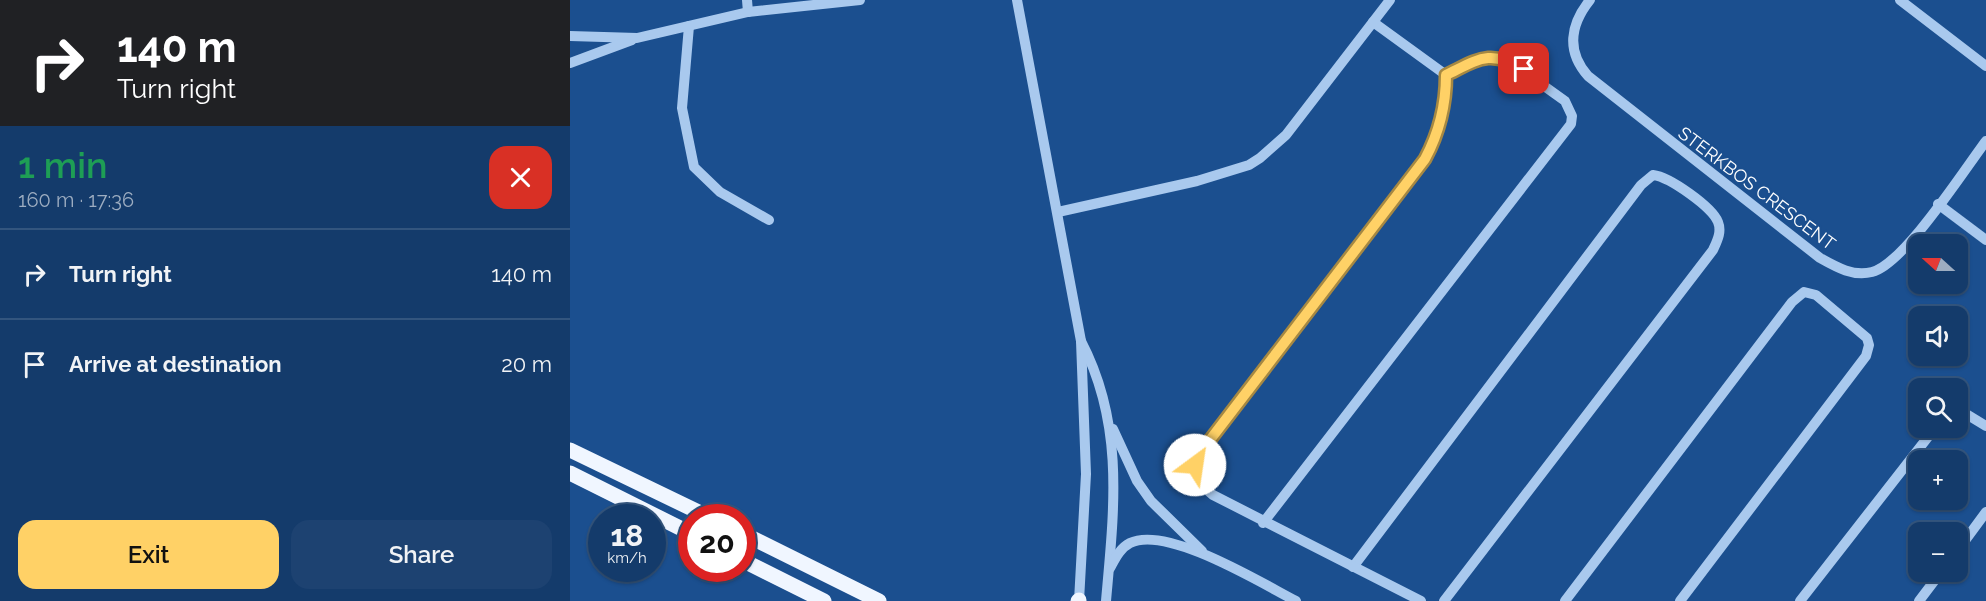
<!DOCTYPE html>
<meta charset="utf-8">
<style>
:root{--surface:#143b6b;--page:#1d4271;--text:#f1f3f6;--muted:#9dadc1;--line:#33557e;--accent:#ffd166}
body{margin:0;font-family:Raleway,sans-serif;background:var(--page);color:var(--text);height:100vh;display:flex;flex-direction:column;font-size:22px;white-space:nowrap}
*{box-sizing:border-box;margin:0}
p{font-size:20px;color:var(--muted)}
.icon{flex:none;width:33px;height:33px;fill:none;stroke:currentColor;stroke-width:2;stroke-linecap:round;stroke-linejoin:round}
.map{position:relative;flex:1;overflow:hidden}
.drawer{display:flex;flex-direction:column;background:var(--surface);width:570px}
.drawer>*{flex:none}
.guide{background:#202124;color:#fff;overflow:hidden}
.needle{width:39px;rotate:291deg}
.tools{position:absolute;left:1338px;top:234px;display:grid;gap:12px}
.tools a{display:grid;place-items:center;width:60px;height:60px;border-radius:12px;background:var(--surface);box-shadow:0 2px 4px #0004,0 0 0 2px var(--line);font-size:30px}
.speed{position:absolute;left:18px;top:504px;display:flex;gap:12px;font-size:30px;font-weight:700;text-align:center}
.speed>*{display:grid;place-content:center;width:78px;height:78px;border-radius:50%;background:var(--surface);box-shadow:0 2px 4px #0004,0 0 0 2px var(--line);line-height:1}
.speed small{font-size:15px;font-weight:400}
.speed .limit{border:9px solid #d22;background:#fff;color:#111}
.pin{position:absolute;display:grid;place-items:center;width:51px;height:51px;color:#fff;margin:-26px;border-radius:12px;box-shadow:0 3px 9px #0006}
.me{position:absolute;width:66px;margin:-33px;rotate:31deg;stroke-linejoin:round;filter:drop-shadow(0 0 4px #0008)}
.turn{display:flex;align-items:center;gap:21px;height:126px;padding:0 18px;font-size:27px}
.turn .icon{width:78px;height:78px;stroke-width:2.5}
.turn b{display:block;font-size:42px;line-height:51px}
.round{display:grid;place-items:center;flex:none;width:63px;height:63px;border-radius:18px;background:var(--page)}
.overview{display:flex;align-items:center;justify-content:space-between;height:102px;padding:0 18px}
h1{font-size:36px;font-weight:600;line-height:45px;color:#1e9e55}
.action{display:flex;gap:12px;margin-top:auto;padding:12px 18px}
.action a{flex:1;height:69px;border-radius:18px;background:var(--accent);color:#111;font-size:24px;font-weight:600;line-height:69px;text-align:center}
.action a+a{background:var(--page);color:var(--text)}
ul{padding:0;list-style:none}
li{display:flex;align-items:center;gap:18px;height:90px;padding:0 18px;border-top:2px solid var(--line)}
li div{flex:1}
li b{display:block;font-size:22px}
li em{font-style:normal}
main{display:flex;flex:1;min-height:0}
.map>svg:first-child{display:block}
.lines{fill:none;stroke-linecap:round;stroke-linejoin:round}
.minor{stroke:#a9c9ee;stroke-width:10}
.major{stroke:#f0f6ff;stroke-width:15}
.route-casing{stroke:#a68842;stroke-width:15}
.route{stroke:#ffd166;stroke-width:10}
.labels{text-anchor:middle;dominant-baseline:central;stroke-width:4.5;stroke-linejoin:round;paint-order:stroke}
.street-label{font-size:18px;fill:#fff;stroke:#1b4f8f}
</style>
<main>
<section class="drawer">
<div class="guide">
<div class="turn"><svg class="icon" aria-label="right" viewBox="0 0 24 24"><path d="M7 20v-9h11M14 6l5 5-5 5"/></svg><div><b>140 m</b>Turn right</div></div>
</div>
<div class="overview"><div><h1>1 min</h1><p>160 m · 17:36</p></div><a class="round" style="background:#d93025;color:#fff"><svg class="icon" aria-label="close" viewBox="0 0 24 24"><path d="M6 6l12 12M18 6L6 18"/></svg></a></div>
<ul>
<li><svg class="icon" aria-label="right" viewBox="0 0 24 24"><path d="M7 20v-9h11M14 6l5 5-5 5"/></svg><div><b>Turn right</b></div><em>140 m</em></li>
<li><svg class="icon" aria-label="arrive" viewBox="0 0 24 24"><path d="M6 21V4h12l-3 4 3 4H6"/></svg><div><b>Arrive at destination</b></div><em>20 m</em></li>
</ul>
<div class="action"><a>Exit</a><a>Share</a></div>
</section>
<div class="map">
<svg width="1416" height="601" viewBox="0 0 1416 601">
<rect width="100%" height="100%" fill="#1b4f8f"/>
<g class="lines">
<g class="minor">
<path d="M177,0L178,12"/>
<path d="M447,0L511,341L516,474L509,601"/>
<path d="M1020,0C1000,25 996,51 1018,76L1250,258C1266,267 1283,277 1302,272C1334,264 1394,170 1416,141"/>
<path d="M1330,0L1416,66"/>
<path d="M803,22L876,75"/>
<path d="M119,26L112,108L124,167L150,192L199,220"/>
<path d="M0,36L67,38L178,12L290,0"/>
<path d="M0,63L62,40"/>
<path d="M1368,204L1416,240"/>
<path d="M488,212L627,181L679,165L690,158L716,135L820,0"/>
<path d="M511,341C555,425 544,510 536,601"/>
<path d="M1388,409L1416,426"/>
<path d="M543,429L567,481L581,501L632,551"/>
<path d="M693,523L1001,124L1002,116L995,101L939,61L917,57L876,75"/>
<path d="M1388,550L1416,512"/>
<path d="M783,567L1071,185L1083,175C1100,177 1142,207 1148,222C1152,232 1147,241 1143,250L874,601"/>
<path d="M540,568C545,559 550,548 560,543C597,525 691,583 726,601"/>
<path d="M851,601L643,495C615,473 625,460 643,436L855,159C869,133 876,105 876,75"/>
<path d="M995,601L1222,302L1234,292L1246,295L1297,338L1299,345L1296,356L1110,601"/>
<path d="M1230,601L1365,428"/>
<path d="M1349,601L1371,572"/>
</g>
<g class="major">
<path d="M0,450L141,518"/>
<path d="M0,473L122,534"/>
<path d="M172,533L309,601"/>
<path d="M172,560L254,601"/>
<path d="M508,601L509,600"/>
</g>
</g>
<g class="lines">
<defs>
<path id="route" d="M625,465L627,457L643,436L855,159C869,133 876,105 876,75C909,59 919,49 954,69"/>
</defs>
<use href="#route" class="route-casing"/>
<use href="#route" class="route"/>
</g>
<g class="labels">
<g class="street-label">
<text transform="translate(1187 188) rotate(37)">STERKBOS CRESCENT</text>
</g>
</g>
</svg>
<div class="tools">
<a><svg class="needle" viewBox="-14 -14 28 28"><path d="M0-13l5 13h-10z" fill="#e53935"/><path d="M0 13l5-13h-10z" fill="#9dadc1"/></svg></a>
<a><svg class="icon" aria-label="sound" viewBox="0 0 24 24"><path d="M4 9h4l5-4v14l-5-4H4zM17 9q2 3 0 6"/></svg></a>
<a><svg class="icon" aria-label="search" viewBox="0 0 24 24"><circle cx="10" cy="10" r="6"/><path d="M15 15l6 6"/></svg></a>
<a>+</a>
<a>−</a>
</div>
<div class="speed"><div>18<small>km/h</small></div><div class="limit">20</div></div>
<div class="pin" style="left:954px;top:69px;background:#d93025"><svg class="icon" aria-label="arrive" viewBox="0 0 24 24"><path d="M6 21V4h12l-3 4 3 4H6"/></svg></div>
<svg class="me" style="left:625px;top:465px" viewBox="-20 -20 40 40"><circle r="19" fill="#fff"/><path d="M0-13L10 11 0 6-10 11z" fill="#ffd166"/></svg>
</div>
</main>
